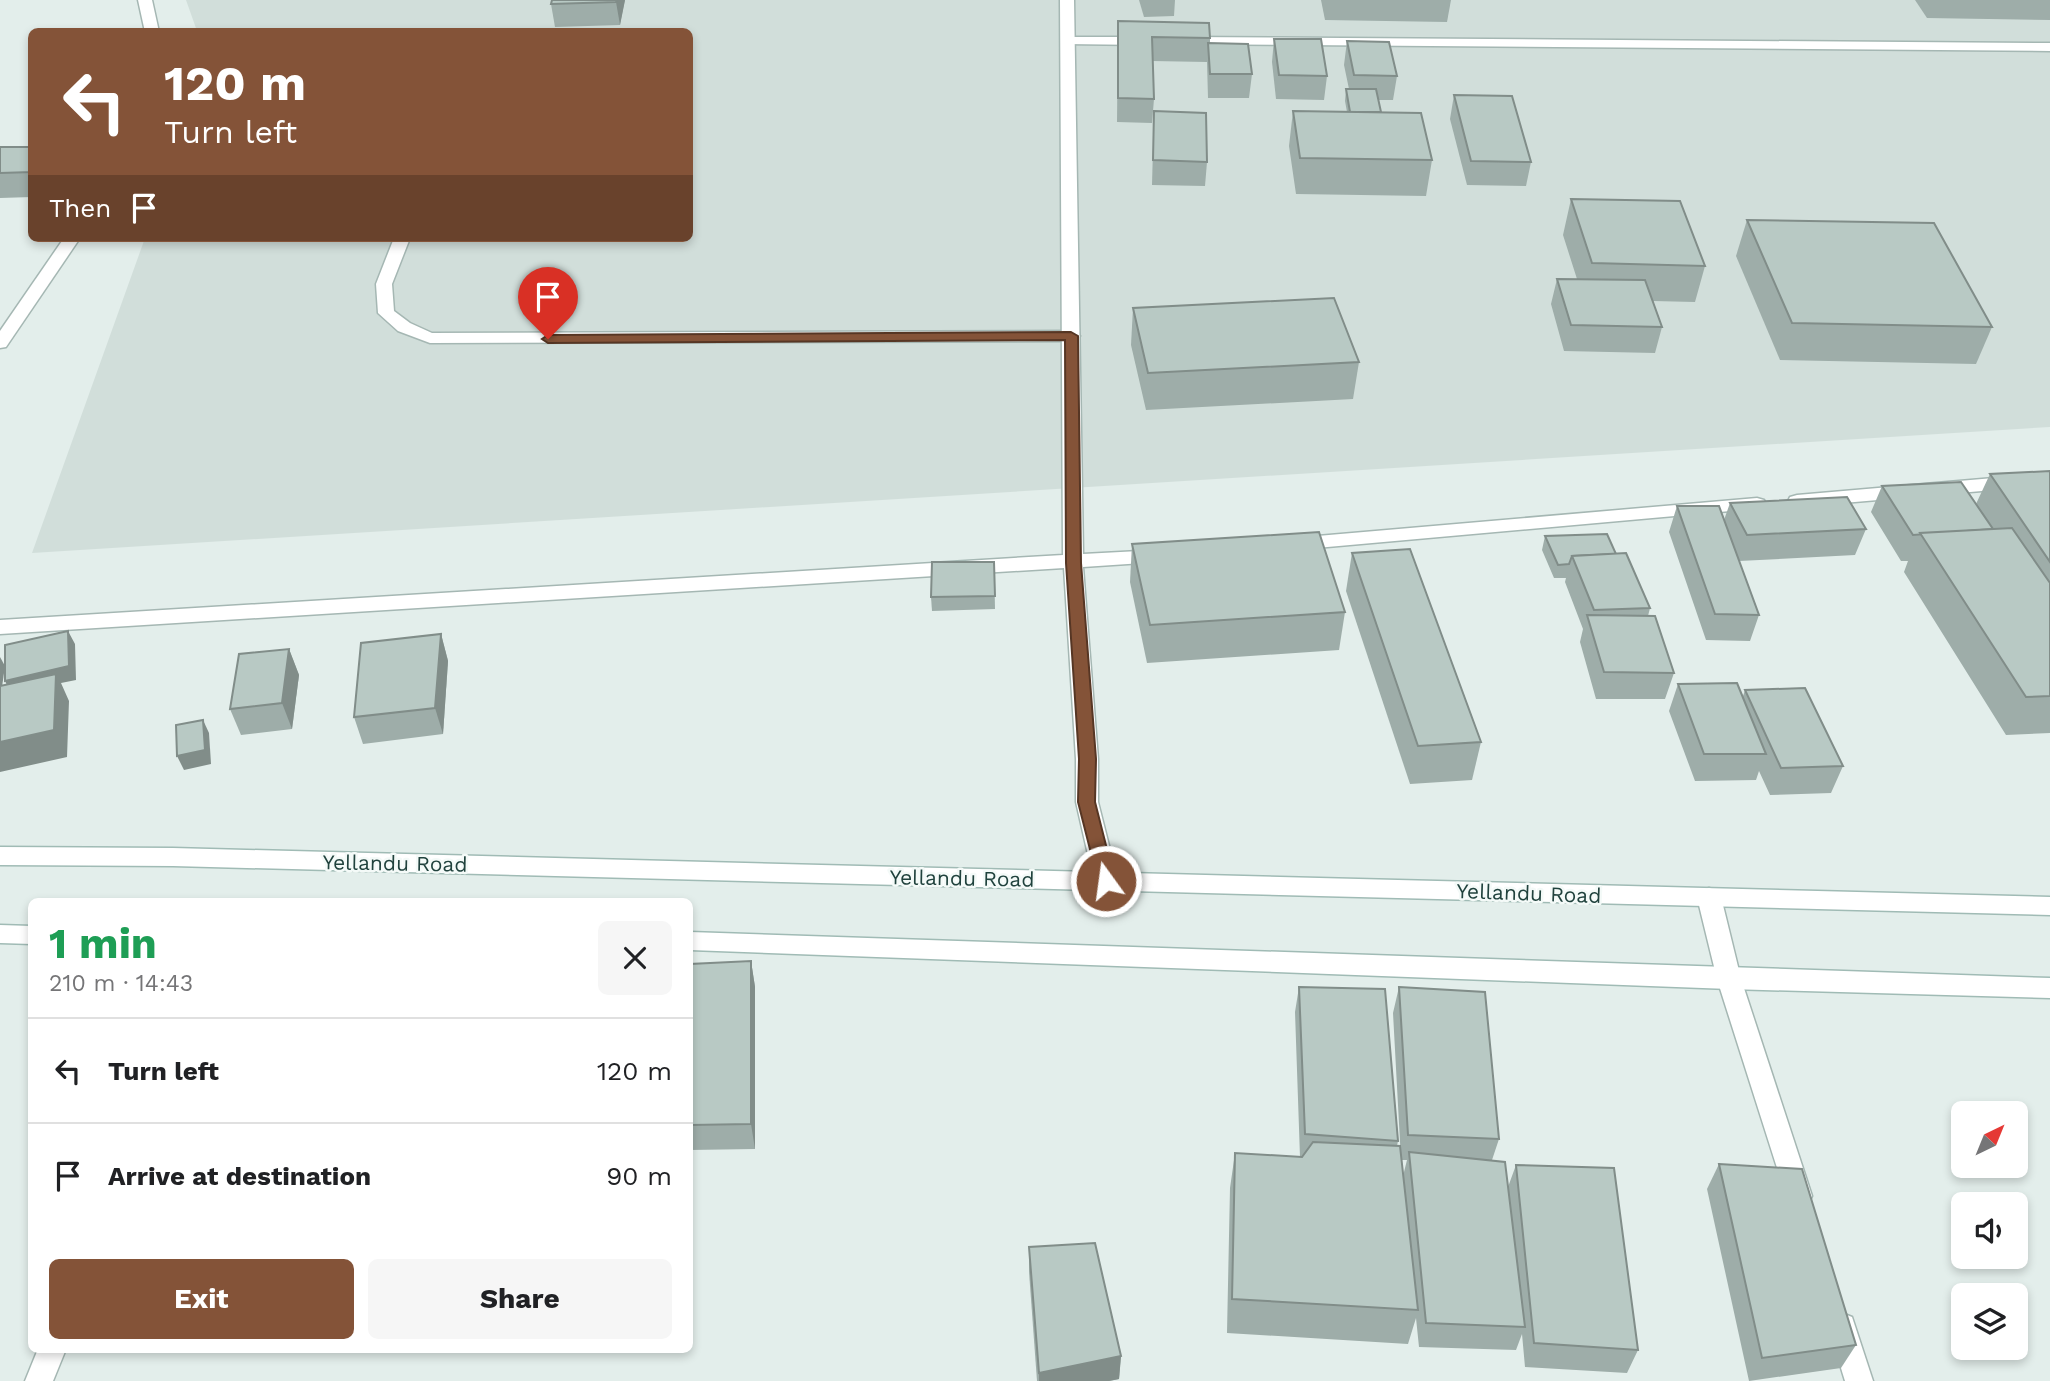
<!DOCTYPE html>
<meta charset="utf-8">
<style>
:root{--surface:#fff;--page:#f6f6f6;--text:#202124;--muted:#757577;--line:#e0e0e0;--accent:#845338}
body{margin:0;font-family:"Work Sans",sans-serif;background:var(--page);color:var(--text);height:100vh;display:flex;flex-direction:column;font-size:26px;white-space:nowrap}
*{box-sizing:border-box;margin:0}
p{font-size:23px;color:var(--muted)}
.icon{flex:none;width:38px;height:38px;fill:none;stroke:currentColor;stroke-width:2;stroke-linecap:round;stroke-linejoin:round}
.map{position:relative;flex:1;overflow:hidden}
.side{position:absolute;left:28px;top:898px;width:665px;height:455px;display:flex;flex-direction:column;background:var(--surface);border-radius:10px;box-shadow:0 4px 10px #0003}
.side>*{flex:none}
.guide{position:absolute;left:28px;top:28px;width:665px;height:214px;border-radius:10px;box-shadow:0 4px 10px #0003;background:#845338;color:#fff;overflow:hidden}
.needle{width:46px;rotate:43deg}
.controls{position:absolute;left:1951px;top:1101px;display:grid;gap:14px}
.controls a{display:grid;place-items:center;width:77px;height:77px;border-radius:10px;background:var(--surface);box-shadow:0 4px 10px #0003;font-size:35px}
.pin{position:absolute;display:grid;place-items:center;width:60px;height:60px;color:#fff;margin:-72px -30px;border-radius:50% 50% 50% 0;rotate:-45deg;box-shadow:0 0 7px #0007}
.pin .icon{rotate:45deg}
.me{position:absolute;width:77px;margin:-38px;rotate:346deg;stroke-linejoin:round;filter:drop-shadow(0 0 5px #0008)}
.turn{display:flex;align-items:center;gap:24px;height:147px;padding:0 21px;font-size:32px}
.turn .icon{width:91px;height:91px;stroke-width:2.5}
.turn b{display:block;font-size:49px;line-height:60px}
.then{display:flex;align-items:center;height:66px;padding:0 21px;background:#0003;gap:14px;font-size:26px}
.round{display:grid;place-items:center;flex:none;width:74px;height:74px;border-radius:10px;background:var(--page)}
.headline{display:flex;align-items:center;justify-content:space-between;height:119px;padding:0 21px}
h1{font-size:42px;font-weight:700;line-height:52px;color:#1e9e55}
.action{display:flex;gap:14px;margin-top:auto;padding:14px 21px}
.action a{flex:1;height:80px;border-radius:10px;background:var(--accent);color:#fff;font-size:28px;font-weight:700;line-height:80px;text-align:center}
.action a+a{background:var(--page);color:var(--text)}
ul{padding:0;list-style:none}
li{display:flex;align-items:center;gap:21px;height:105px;padding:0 21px;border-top:2px solid var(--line)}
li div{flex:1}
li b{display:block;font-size:26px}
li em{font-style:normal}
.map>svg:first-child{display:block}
.built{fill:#d1deda}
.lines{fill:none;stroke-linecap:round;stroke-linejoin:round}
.service-casing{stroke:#a5b7b3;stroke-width:3}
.minor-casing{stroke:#a5b7b3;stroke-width:3}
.secondary-casing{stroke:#a0bbb5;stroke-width:3}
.service{fill:#fff;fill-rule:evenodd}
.minor{fill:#fff;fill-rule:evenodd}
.secondary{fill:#fff;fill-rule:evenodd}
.wall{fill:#9eada9;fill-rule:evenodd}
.shaded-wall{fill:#818d89}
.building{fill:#b8c9c4;stroke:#818d89;stroke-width:2}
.route{fill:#845338;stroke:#563624;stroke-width:2}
.labels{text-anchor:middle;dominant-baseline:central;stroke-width:5;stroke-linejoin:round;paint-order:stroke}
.street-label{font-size:21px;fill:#20423d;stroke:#f4faf8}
</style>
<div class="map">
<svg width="2050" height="1381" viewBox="0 0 2050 1381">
<rect width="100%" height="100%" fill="#e3eeeb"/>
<path class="built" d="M186,0H2050V427L32,553L145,238H690V32L197,31Z"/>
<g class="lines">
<defs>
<g id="service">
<path d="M1070,37H1145L1152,41L1145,45L1065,44L1063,41Z"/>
<path d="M1184,37L2050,43V51L1179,44L1177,41Z"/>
<path d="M394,238H410L392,284L394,311L410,323L432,333L1071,331L1080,336L1071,341L430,343L398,331L378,313L376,284Z"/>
</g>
<g id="minor">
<path d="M138,0H152L159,32H145Z"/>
<path d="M1060,0H1074L1083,554L1158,550L1165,551L1168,556L1165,561L1158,562L1083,567L1098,759V802L1118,881L1114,887L1106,890L1098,887L1094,881L1076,802V759L1064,568L0,634V620L1063,555Z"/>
<path d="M64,238H80L6,347L0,348V331Z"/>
<path d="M2050,473V485L1797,507L1790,505L1788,501L1790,497L1797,495Z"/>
<path d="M1757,498L1764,500L1766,504L1764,508L1294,550L1287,548L1284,544L1287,540L1294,538Z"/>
<path d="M1709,888L1717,891L1721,897L1741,979L1812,1196L1808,1204L1799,1208L1790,1204L1786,1196L1717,979L1697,897L1701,891Z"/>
<path d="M1842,1313L1852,1317L1873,1381H1845L1828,1326L1832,1317Z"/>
<path d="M38,1349H66L53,1381H25Z"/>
</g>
<g id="secondary">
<path d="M0,847L173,848L2050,897V915L173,866L0,865Z"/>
<path d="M0,925L32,926V944L0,943Z"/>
<path d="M690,932L2050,978V998L1729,989L690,950Z"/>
</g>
</defs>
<use href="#service" class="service-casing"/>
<use href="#minor" class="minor-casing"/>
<use href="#secondary" class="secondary-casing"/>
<use href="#service" class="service"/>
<use href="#minor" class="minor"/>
<use href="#secondary" class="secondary"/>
</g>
<g class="wall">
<path d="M625,0L620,25L555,27L551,4Z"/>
<path d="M1139,0H1175L1174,16L1144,17Z"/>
<path d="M1321,0H1451L1447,22L1325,20Z"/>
<path d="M1915,0H2050V20L1927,18Z"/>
<path d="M1118,21L1210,38V43L1252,74L1249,98H1208L1207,62L1152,61L1154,99L1152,123L1117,122Z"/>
<path d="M1274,39L1327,76L1324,100L1276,99L1272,62Z"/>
<path d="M1347,41L1397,76L1393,100H1378L1381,112L1432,160L1426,196L1296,194L1289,146L1293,111L1347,112L1345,101L1346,89H1349L1344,65Z"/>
<path d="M1454,95L1531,162L1526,186L1467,185L1450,119Z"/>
<path d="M1154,111L1207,162L1205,186L1152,185Z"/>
<path d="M0,147H32V197L0,198Z"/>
<path d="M1571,199L1705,266L1695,302L1653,301L1662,327L1655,353L1564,351L1551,304L1557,279H1577L1563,235Z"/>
<path d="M1747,220L1992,327L1976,364L1780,360L1736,256Z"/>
<path d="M1133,308L1359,362L1353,399L1146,410L1131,345Z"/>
<path d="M2050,471V733L2006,735L1904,572L1908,561H1901L1871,512L1882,486L1976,504L1990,474Z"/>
<path d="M1730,503L1866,529L1855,555L1739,561L1759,615L1750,641L1706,640L1669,532L1677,506L1724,520Z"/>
<path d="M1545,536L1650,608L1648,616L1674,673L1665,699H1596L1580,642L1583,629L1565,582L1566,578H1554L1542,550Z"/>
<path d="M1132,544L1345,612L1339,650L1147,663L1130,582Z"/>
<path d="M1352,553L1481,742L1472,780L1410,784L1346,591Z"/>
<path d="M994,562L995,609L932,611L931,597Z"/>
<path d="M441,634L448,661L443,734L363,744L354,717Z"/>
<path d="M289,649L299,675L292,729L241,735L230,709Z"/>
<path d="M1678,684L1743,696L1745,690L1843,766L1831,793L1770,795L1759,771L1756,780L1695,781L1669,711Z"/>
<path d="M751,961L755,987V1149L690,1150V964Z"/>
<path d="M1299,987L1398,1141L1397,1146L1401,1160L1393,1013L1399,987L1499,1139L1492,1160L1508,1187L1516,1165L1638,1350L1627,1373L1525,1367L1522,1334L1516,1350L1419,1347L1416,1318L1408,1344L1227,1333L1230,1188L1235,1153L1300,1157L1295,1012ZM1401,1160H1407L1403,1176Z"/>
<path d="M1719,1164L1856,1345L1841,1368L1749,1381L1707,1189Z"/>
<path d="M1029,1247L1121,1356L1119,1379L1109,1381H1037L1029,1272Z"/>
</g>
<g class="shaded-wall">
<path d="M617,0H625L620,25L616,2Z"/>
<path d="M68,631L75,644L76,680L61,683L69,701L67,757L0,772V742L12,695L5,681Z"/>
<path d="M441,634L448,661L443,734L435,708Z"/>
<path d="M289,649L299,675L292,729L282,703Z"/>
<path d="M0,657L5,666L0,701Z"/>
<path d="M203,720L209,733L211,764L184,770L177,756Z"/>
<path d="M751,961L755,987V1149L751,1124Z"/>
<path d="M1121,1356L1119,1379L1109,1381H1039V1373Z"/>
</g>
<g class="building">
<path d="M552,0H617L616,2L551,4Z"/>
<path d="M1118,21L1209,23L1210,38L1152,37L1154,99L1118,98Z"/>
<path d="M1274,39H1321L1327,76L1279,75Z"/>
<path d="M1347,41L1389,42L1397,76L1354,75Z"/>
<path d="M1208,43L1248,44L1252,74H1210Z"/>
<path d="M1346,89H1376L1381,112H1350Z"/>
<path d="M1454,95L1512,96L1531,162L1471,161Z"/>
<path d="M1154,111L1206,113L1207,162L1153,160Z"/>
<path d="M1293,111L1421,113L1432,160L1300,158Z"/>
<path d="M0,147H32V172L0,173Z"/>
<path d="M1571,199L1680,201L1705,266L1592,263Z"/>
<path d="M1747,220L1934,223L1992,327L1792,323Z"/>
<path d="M1557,279L1645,280L1662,327L1571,325Z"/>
<path d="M1334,298L1359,362L1148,373L1133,308Z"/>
<path d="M2050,471V562L1990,474Z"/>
<path d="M1961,482L1993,529L1913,535L1882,486Z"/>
<path d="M1847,497L1866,529L1747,535L1730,503Z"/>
<path d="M1677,506H1719L1759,615L1715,614Z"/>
<path d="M2012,528L2050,583V696L2026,697L1920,533Z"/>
<path d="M1319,532L1345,612L1150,625L1132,544Z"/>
<path d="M1607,534L1616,554L1572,556L1569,564L1558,565L1545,536Z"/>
<path d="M1410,549L1481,742L1418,746L1352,553Z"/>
<path d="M1626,553L1650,608L1594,610L1572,556Z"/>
<path d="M932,562H994L995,596L931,597Z"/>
<path d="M1587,615L1655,616L1674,673L1604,672Z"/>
<path d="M68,631L69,666L5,681V645Z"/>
<path d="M441,634L435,708L354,717L361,643Z"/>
<path d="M289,649L282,703L230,709L239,654Z"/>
<path d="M56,674L54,730L0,742V686Z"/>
<path d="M1737,683L1766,754H1704L1678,684Z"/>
<path d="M1805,688L1843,766L1781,768L1745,690Z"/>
<path d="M203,720L205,750L177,756L176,725Z"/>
<path d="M751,961V1124L690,1125V964Z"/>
<path d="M1299,987L1385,989L1398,1141L1305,1134Z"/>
<path d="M1399,987L1485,992L1499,1139L1408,1135Z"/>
<path d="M1313,1142L1400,1146L1418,1310L1232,1299L1235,1153L1302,1157Z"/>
<path d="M1409,1152L1505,1162L1525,1327L1426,1323Z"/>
<path d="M1719,1164L1802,1169L1856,1345L1762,1358Z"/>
<path d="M1516,1165L1614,1168L1638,1350L1534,1343Z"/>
<path d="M1095,1243L1121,1356L1039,1373L1029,1247Z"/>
</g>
<path class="route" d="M1071,332L1078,336L1081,563L1096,759L1095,802L1115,881L1113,886H1100L1098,881L1078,802L1079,759L1066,563L1065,340L548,343L542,339L548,335Z"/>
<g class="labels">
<g class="street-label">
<text transform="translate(395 863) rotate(1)">Yellandu Road</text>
<text transform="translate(962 878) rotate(1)">Yellandu Road</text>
<text transform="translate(1529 893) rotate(2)">Yellandu Road</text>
</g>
</g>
</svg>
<div class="controls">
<a><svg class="needle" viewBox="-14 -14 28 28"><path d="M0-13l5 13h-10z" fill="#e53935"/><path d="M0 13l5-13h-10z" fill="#757577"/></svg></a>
<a><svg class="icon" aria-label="sound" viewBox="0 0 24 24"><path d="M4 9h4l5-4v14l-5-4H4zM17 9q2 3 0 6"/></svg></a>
<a><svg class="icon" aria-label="layers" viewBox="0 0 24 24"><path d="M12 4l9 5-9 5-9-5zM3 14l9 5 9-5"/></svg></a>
</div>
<div class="pin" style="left:548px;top:339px;background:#d93025"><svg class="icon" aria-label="arrive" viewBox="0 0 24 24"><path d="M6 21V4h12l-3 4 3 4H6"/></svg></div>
<svg class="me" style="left:1106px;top:881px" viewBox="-20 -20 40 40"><circle r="17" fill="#845338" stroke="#fff" stroke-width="3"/><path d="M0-11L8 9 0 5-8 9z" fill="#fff"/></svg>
<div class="guide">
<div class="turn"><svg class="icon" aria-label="left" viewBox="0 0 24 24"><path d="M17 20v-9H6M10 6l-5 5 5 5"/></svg><div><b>120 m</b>Turn left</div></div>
<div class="then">Then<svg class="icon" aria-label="arrive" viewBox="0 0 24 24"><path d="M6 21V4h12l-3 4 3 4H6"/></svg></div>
</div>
<section class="side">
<div class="headline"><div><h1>1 min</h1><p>210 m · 14:43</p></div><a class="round"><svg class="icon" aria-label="close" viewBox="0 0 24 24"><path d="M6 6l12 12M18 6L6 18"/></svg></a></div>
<ul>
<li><svg class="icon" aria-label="left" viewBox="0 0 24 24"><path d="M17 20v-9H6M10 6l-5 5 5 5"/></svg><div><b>Turn left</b></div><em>120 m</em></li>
<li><svg class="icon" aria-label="arrive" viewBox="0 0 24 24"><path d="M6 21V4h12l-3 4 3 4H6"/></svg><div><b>Arrive at destination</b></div><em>90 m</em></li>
</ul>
<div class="action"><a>Exit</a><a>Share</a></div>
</section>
</div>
